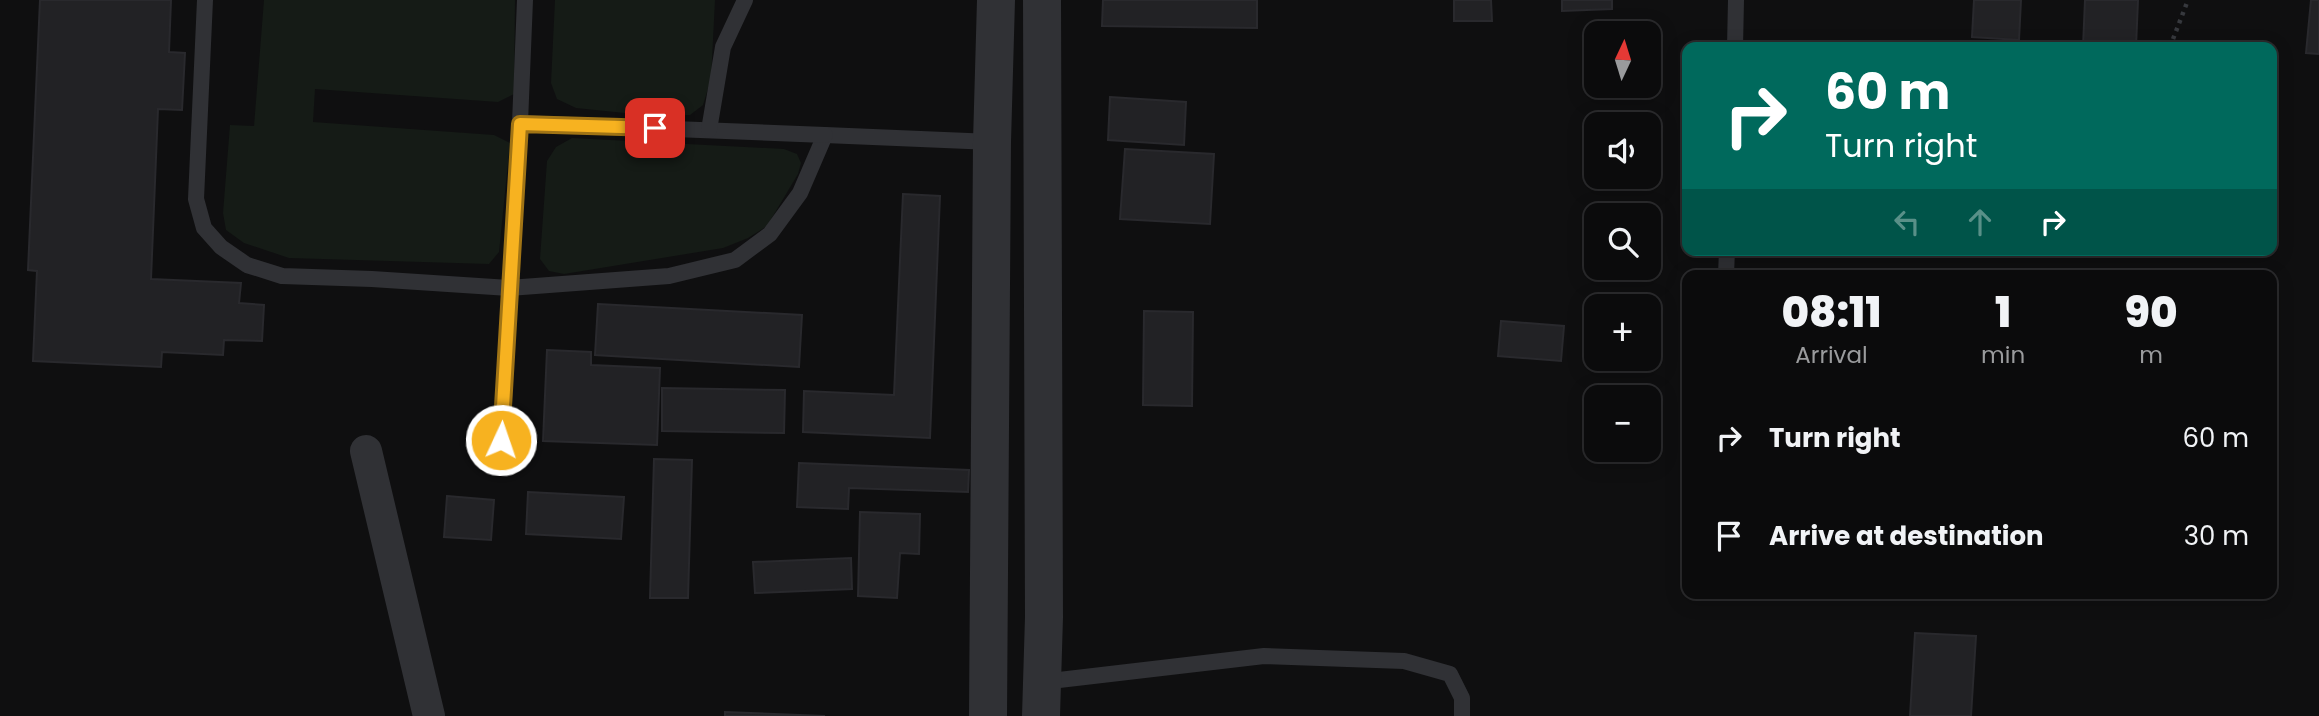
<!DOCTYPE html>
<meta charset="utf-8">
<style>
:root{--surface:#0b0b0c;--page:#141415;--text:#f1f3f6;--muted:#9a9b9d;--line:#2b2b2d}
body{margin:0;font-family:Poppins,sans-serif;background:var(--page);color:var(--text);height:100vh;display:flex;flex-direction:column;font-size:26px;white-space:nowrap}
*{box-sizing:border-box;margin:0}
p{font-size:23px;color:var(--muted)}
.icon{flex:none;width:38px;height:38px;fill:none;stroke:currentColor;stroke-width:2;stroke-linecap:round;stroke-linejoin:round}
.map{position:relative;flex:1;overflow:hidden}
.panel{position:absolute;left:1682px;top:270px;width:595px;height:329px;display:flex;flex-direction:column;background:var(--surface);border-radius:14px;box-shadow:0 4px 18px #0003,0 0 0 2px var(--line)}
.panel>*{flex:none}
.guide{position:absolute;left:1682px;top:42px;width:595px;height:214px;border-radius:14px;box-shadow:0 4px 18px #0003,0 0 0 2px var(--line);background:#00695c;color:#fff;overflow:hidden}
.needle{width:46px;rotate:4deg}
.tools{position:absolute;left:1584px;top:21px;display:grid;gap:14px}
.tools a{display:grid;place-items:center;width:77px;height:77px;border-radius:14px;background:var(--surface);box-shadow:0 4px 18px #0003,0 0 0 2px var(--line);font-size:35px}
.pin{position:absolute;display:grid;place-items:center;width:60px;height:60px;color:#fff;margin:-30px;border-radius:14px;box-shadow:0 4px 10px #0006}
.me{position:absolute;width:77px;margin:-38px;rotate:3deg;stroke-linejoin:round;filter:drop-shadow(0 0 5px #0008)}
.turn{display:flex;align-items:center;gap:24px;height:147px;padding:0 28px;font-size:32px}
.turn .icon{width:91px;height:91px;stroke-width:2.5}
.turn b{display:block;font-size:49px;line-height:60px}
.lanes{display:flex;align-items:center;height:66px;padding:0 28px;background:#0003;justify-content:center;gap:35px;direction:ltr}
.lanes .off{opacity:.35}
.eta{display:flex;justify-content:space-evenly;align-items:center;height:119px;text-align:center}
.eta b{font-size:42px;font-weight:800;line-height:49px}
ul{padding:0;list-style:none}
li{display:flex;align-items:center;gap:21px;height:98px;padding:0 28px}
li div{flex:1}
li b{display:block;font-size:26px}
li em{font-style:normal}
.map>svg:first-child{display:block}
.green{fill:#151b16}
.building{fill:#222225;stroke:#29292d;stroke-width:2}
.lines{fill:none;stroke-linecap:round;stroke-linejoin:round}
.path{stroke:#36383d;stroke-width:4.5;stroke-dasharray:3.5 5;stroke-linecap:butt}
.service{stroke:#303135;stroke-width:16}
.minor{stroke:#303135;stroke-width:32}
.tertiary{stroke:#303135;stroke-width:38}
.route-casing{stroke:#a17415;stroke-width:18}
.route{stroke:#f7b220;stroke-width:12}
</style>
<div class="map">
<svg width="2319" height="716" viewBox="0 0 2319 716">
<rect width="100%" height="100%" fill="#0f0f10"/>
<g class="green">
<path d="M264,0H515L514,94L498,102L315,89L313,122L494,135L510,143L499,252L489,264L289,258L244,243L226,230L223,213L230,125L254,126Z"/>
<path d="M555,0H715L711,79L703,105L690,115H644L576,108L557,99L551,83Z"/>
<path d="M572,138L784,149L797,154L801,163L798,174L767,226L748,238L723,248L564,274L549,271L540,259L547,161L556,147Z"/>
</g>
<g class="building">
<path d="M40,0H171L169,52L185,53L182,110L158,109L151,279L241,283L239,303L264,305L262,341L224,340L223,355L162,352L161,367L33,361L37,271L28,270Z"/>
<path d="M1103,0H1257V28L1102,26Z"/>
<path d="M1454,0H1491L1492,21H1454Z"/>
<path d="M1562,0H1612V9L1562,11Z"/>
<path d="M1974,0H2021L2019,40L1972,37Z"/>
<path d="M2085,0H2138L2136,47H2083Z"/>
<path d="M2311,0H2319V54L2306,53Z"/>
<path d="M1110,97L1186,102L1184,145L1108,140Z"/>
<path d="M1125,149L1214,154L1210,224L1120,219Z"/>
<path d="M903,194L940,196L930,438L803,432L804,391L894,395Z"/>
<path d="M598,304L802,315L799,367L595,355Z"/>
<path d="M1144,311L1193,312L1192,406L1143,405Z"/>
<path d="M1501,321L1564,326L1561,361L1498,356Z"/>
<path d="M547,350L591,352V365L660,368L657,445L543,441Z"/>
<path d="M662,388L785,390L784,433L662,431Z"/>
<path d="M654,459L692,460L688,598H650Z"/>
<path d="M799,463L969,470L968,492L849,488L848,509L797,507Z"/>
<path d="M528,492L624,497L621,539L526,534Z"/>
<path d="M447,496L494,500L491,540L444,537Z"/>
<path d="M860,512L920,514L919,554L900,553L897,598L858,596Z"/>
<path d="M851,558L852,589L755,593L753,562Z"/>
<path d="M1915,633L1976,636L1971,716H1910Z"/>
<path d="M725,712L825,716H725Z"/>
</g>
<g class="lines">
<path class="path" d="M2170,47L2188,0"/>
<g class="service">
<path d="M205,0L196,199L204,228L221,247L247,265L282,276L372,279L509,288L669,276L735,260L770,234L800,193L825,135L992,142"/>
<path d="M1735,47L1736,0"/>
<path d="M520,123L825,135"/>
<path d="M709,130L723,47L745,0"/>
<path d="M1726,275L1727,250"/>
<path d="M501,440L520,123L525,0"/>
<path d="M1042,682L1264,656L1404,661L1450,674L1462,698V716"/>
</g>
<path class="minor" d="M366,451L429,716"/>
<g class="tertiary">
<path d="M988,716L992,142L996,0"/>
<path d="M1041,716L1044,617L1042,0"/>
</g>
</g>
<g class="lines">
<defs>
<path id="route" d="M501,440L520,124L655,128"/>
</defs>
<use href="#route" class="route-casing"/>
<use href="#route" class="route"/>
</g>
</svg>
<div class="tools">
<a><svg class="needle" viewBox="-14 -14 28 28"><path d="M0-13l5 13h-10z" fill="#e53935"/><path d="M0 13l5-13h-10z" fill="#9a9b9d"/></svg></a>
<a><svg class="icon" aria-label="sound" viewBox="0 0 24 24"><path d="M4 9h4l5-4v14l-5-4H4zM17 9q2 3 0 6"/></svg></a>
<a><svg class="icon" aria-label="search" viewBox="0 0 24 24"><circle cx="10" cy="10" r="6"/><path d="M15 15l6 6"/></svg></a>
<a>+</a>
<a>−</a>
</div>
<div class="pin" style="left:655px;top:128px;background:#d93025"><svg class="icon" aria-label="arrive" viewBox="0 0 24 24"><path d="M6 21V4h12l-3 4 3 4H6"/></svg></div>
<svg class="me" style="left:501px;top:440px" viewBox="-20 -20 40 40"><circle r="17" fill="#f7b220" stroke="#fff" stroke-width="3"/><path d="M0-11L8 9 0 5-8 9z" fill="#fff"/></svg>
<div class="guide">
<div class="turn"><svg class="icon" aria-label="right" viewBox="0 0 24 24"><path d="M7 20v-9h11M14 6l5 5-5 5"/></svg><div><b>60 m</b>Turn right</div></div>
<div class="lanes"><svg class="icon off" aria-label="left" viewBox="0 0 24 24"><path d="M17 20v-9H6M10 6l-5 5 5 5"/></svg><svg class="icon off" aria-label="ahead" viewBox="0 0 24 24"><path d="M12 20V5M6 11l6-6 6 6"/></svg><svg class="icon" aria-label="right" viewBox="0 0 24 24"><path d="M7 20v-9h11M14 6l5 5-5 5"/></svg></div>
</div>
<section class="panel">
<div class="eta">
<div><b>08:11</b><p>Arrival</p></div>
<div><b>1</b><p>min</p></div>
<div><b>90</b><p>m</p></div>
</div>
<ul>
<li><svg class="icon" aria-label="right" viewBox="0 0 24 24"><path d="M7 20v-9h11M14 6l5 5-5 5"/></svg><div><b>Turn right</b></div><em>60 m</em></li>
<li><svg class="icon" aria-label="arrive" viewBox="0 0 24 24"><path d="M6 21V4h12l-3 4 3 4H6"/></svg><div><b>Arrive at destination</b></div><em>30 m</em></li>
</ul>
</section>
</div>
